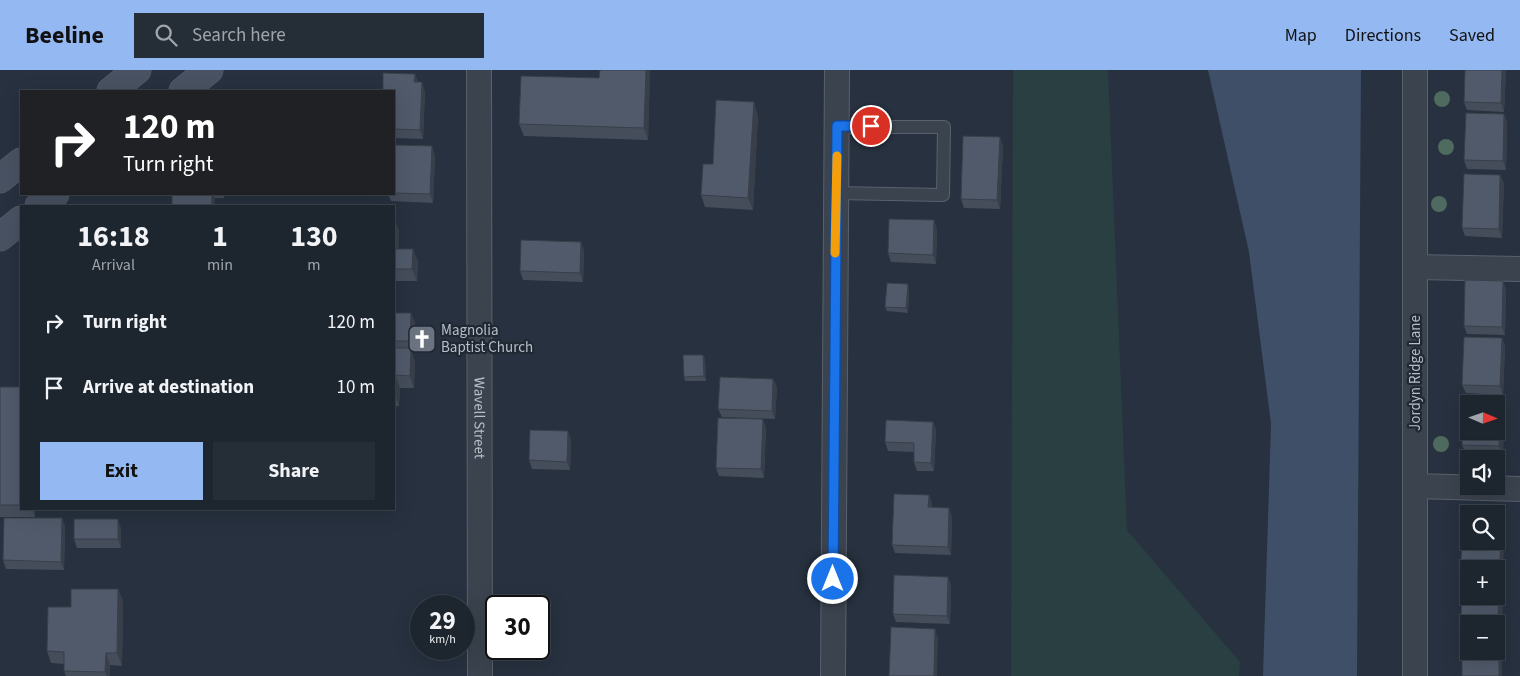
<!DOCTYPE html>
<meta charset="utf-8">
<style>
:root{--surface:#1d252f;--page:#252d37;--text:#f1f3f6;--muted:#a0a5aa;--line:#3b424b;--accent:#94b8f2}
body{margin:0;font-family:"Source Sans 3",sans-serif;background:var(--page);color:var(--text);height:100vh;display:flex;flex-direction:column;font-size:19px;white-space:nowrap}
*{box-sizing:border-box;margin:0}
p{font-size:16px;color:var(--muted)}
.icon{flex:none;width:28px;height:28px;fill:none;stroke:currentColor;stroke-width:2;stroke-linecap:round;stroke-linejoin:round}
.map{position:relative;flex:1;overflow:hidden}
.panel{position:absolute;left:20px;top:135px;width:375px;height:305px;display:flex;flex-direction:column;background:var(--surface);border-radius:0px;box-shadow:0 5px 20px #0002,0 0 0 1px var(--line)}
.panel>*{flex:none}
.hud{position:absolute;left:20px;top:20px;width:375px;height:105px;border-radius:0px;box-shadow:0 5px 20px #0002,0 0 0 1px var(--line);background:#202124;color:#fff;overflow:hidden}
.needle{width:32px;rotate:92deg}
.buttons{position:absolute;left:1460px;top:325px;display:grid;gap:10px}
.buttons a{display:grid;place-items:center;width:45px;height:45px;border-radius:0px;background:var(--surface);box-shadow:0 5px 20px #0002,0 0 0 1px var(--line);font-size:25px}
.speed{position:absolute;left:410px;top:525px;display:flex;gap:10px;font-size:25px;font-weight:700;text-align:center}
.speed>*{display:grid;place-content:center;width:65px;height:65px;border-radius:50%;background:var(--surface);box-shadow:0 5px 20px #0002,0 0 0 1px var(--line);line-height:1}
.speed small{font-size:12px;font-weight:400}
.speed .limit{border:2px solid #111;border-radius:8px;background:#fff;color:#111}
.pin{position:absolute;display:grid;place-items:center;width:42px;height:42px;color:#fff;margin:-21px;border:2px solid #fff;border-radius:50%;box-shadow:0 1px 5px #0007}
.me{position:absolute;width:55px;margin:-28px;rotate:0deg;stroke-linejoin:round;filter:drop-shadow(0 0 4px #0008)}
.turn{display:flex;align-items:center;gap:18px;height:105px;padding:0 20px;font-size:22px}
.turn .icon{width:65px;height:65px;stroke-width:2.5}
.turn b{display:block;font-size:35px;line-height:42px}
.eta{display:flex;justify-content:space-evenly;align-items:center;height:85px;text-align:center}
.eta b{font-size:30px;font-weight:700;line-height:35px}
.cta{display:flex;gap:10px;margin-top:auto;padding:10px 20px}
.cta a{flex:1;height:58px;border-radius:0px;background:var(--accent);color:#111;font-size:20px;font-weight:700;line-height:58px;text-align:center}
.cta a+a{background:var(--page);color:var(--text)}
ul{padding:0;list-style:none}
li{display:flex;align-items:center;gap:15px;height:65px;padding:0 20px}
li div{flex:1}
li b{display:block;font-size:19px}
li em{font-style:normal}
header{display:flex;align-items:center;gap:30px;box-sizing:border-box;height:70px;padding:0 25px;background:var(--accent);color:#111}
header strong{font-size:24px}
nav{display:flex;gap:28px;margin-inline-start:auto;font-size:18px}
.search{width:350px;height:45px;background:var(--page);display:flex;align-items:center;gap:12px;box-sizing:border-box;padding:0 18px;border-radius:0px;color:var(--muted);font-size:19px}
.map>svg:first-child{display:block}
.green{fill:#2a3f41}
.water{fill:#3e4f67}
.lines{fill:none;stroke-linecap:round;stroke-linejoin:round}
.lane-casing{stroke:#59616d;stroke-width:14}
.street-casing{stroke:#59616d;stroke-width:26}
.secondary-casing{stroke:#59616d;stroke-width:29}
.lane{stroke:#3b434f;stroke-width:12}
.street{stroke:#3b434f;stroke-width:24}
.secondary{stroke:#495262;stroke-width:28}
.tree{fill:#4f6a5f}
.wall{fill:#454d5b}
.shaded-wall{fill:#383f4a}
.building{fill:#505a6a;stroke:#383f4a;fill-rule:evenodd}
.route-casing{stroke:#114b97;stroke-width:12}
.route{stroke:#1a73e8;stroke-width:9}
.slow{stroke:#f59e0b;stroke-width:9}
.labels{text-anchor:middle;dominant-baseline:central;stroke-width:4.5;stroke-linejoin:round;paint-order:stroke}
.poi-label{font-size:15px;fill:#b8beca;stroke:#202834;text-anchor:start}
.street-label{font-size:15px;fill:#b8beca;stroke:#202834}
</style>
<header>
<strong>Beeline</strong>
<div class="search"><svg class="icon" aria-label="search" viewBox="0 0 24 24"><circle cx="10" cy="10" r="6"/><path d="M15 15l6 6"/></svg>Search here</div>
<nav><a>Map</a><a>Directions</a><a>Saved</a></nav>
</header>
<div class="map">
<svg width="1520" height="606" viewBox="0 0 1520 606">
<rect width="100%" height="100%" fill="#27313f"/>
<path class="green" d="M1013,0H1108L1127,460L1240,592L1239,606H1011Z"/>
<path class="water" d="M1208,0H1361L1357,606H1263L1271,354L1249,182Z"/>
<g class="lines">
<defs>
<path id="lane" d="M836,123L943,125L944,57H837"/>
<g id="street">
<path id="s1" d="M479,0L480,606"/>
<path d="M1415,197L1520,199"/>
<path d="M1415,416L1520,419"/>
<path d="M833,606L837,0"/>
<path d="M1415,606V0"/>
</g>
<g id="secondary">
<path d="M111,21L137,0"/>
<path d="M183,21L209,0"/>
<path d="M0,109L21,92"/>
<path d="M39,136L55,124"/>
<path d="M0,167L21,150"/>
</g>
</defs>
<use href="#lane" class="lane-casing"/>
<use href="#street" class="street-casing"/>
<use href="#secondary" class="secondary-casing"/>
<use href="#lane" class="lane"/>
<use href="#street" class="street"/>
<use href="#secondary" class="secondary"/>
</g>
<g class="tree">
<circle cx="1442" cy="29" r="8"/>
<circle cx="1446" cy="77" r="8"/>
<circle cx="1439" cy="134" r="8"/>
<circle cx="1441" cy="374" r="8"/>
</g>
<g class="wall">
<path d="M650,0L648,70L524,66L519,54L599,8Z"/>
<path d="M1506,0L1504,42L1467,40L1464,32Z"/>
<path d="M415,4L418,12L425,21L423,69L394,68V21Z"/>
<path d="M1504,44L1507,53L1506,100L1467,99L1464,90Z"/>
<path d="M758,45L753,140L705,137L701,125L713,94Z"/>
<path d="M394,75L435,85L433,133L391,131L388,124H394Z"/>
<path d="M1003,76L1000,139L964,138L961,129Z"/>
<path d="M1500,105L1504,114L1502,168L1465,166L1462,158Z"/>
<path d="M172,124H224V128H215V136H172Z"/>
<path d="M394,149L399,161L398,179L418,191L417,211H394Z"/>
<path d="M937,159L936,194L891,192L888,183Z"/>
<path d="M584,180L583,212L523,210L520,201Z"/>
<path d="M1503,211L1506,220L1505,265L1467,264L1464,256Z"/>
<path d="M909,219L908,243L887,241L885,237Z"/>
<path d="M394,243L415,252L414,280H411L415,291L414,318H400L399,336H394Z"/>
<path d="M1502,268L1505,277L1503,325L1466,323L1462,315Z"/>
<path d="M703,285L705,289L706,311H685L684,307Z"/>
<path d="M773,309L777,317L775,349L722,347L718,339Z"/>
<path d="M0,317H21V439H35V447H0Z"/>
<path d="M1501,328L1504,337L1503,385L1466,383L1462,375Z"/>
<path d="M933,352L936,360L934,401H917L914,392V382L888,381L885,372Z"/>
<path d="M766,358L764,408L719,406L716,398Z"/>
<path d="M571,370L570,400L532,399L529,390Z"/>
<path d="M929,425L932,434V437L952,446L951,485L895,483L892,475Z"/>
<path d="M1501,446L1504,454L1503,502H1496V499H1469V501L1464,500L1461,492Z"/>
<path d="M62,448L65,457L64,500L6,499L3,490Z"/>
<path d="M121,458V478H77L74,469Z"/>
<path d="M1500,502L1503,511L1502,557H1496V554H1469V556L1465,555L1461,547Z"/>
<path d="M948,507L951,516L950,554L896,552L893,544Z"/>
<path d="M118,519L123,531L122,596L110,595V606H66L64,601V594L51,593L47,581L71,537Z"/>
</g>
<g class="shaded-wall">
<path d="M646,0H650L648,70L644,58Z"/>
<path d="M1502,0H1506L1504,42L1501,33Z"/>
<path d="M415,4L418,13L414,12Z"/>
<path d="M422,12L425,21L423,69L420,60Z"/>
<path d="M754,32L758,45L753,140L748,128Z"/>
<path d="M1504,44L1507,53L1506,100L1503,91Z"/>
<path d="M1000,67L1003,76L1000,139L997,130Z"/>
<path d="M432,76L435,85L433,133L430,124Z"/>
<path d="M1500,105L1504,114L1502,168L1499,159Z"/>
<path d="M212,124H213L215,128V136H212Z"/>
<path d="M394,149L399,161L398,191L394,179Z"/>
<path d="M934,150L937,159L936,194L933,185Z"/>
<path d="M581,172L584,180L583,212L580,203Z"/>
<path d="M413,179L418,191L417,211L412,199Z"/>
<path d="M1503,211L1506,220L1505,265L1502,257Z"/>
<path d="M908,214L909,219L908,243L906,238Z"/>
<path d="M411,243L415,252L414,280L410,271Z"/>
<path d="M1502,268L1505,277L1503,325L1500,316Z"/>
<path d="M411,278L415,291L414,318L410,306Z"/>
<path d="M703,285L705,289L706,311L704,306Z"/>
<path d="M395,305L400,318L399,336L395,324Z"/>
<path d="M773,309L777,317L775,349L772,341Z"/>
<path d="M1501,328L1504,337L1503,385L1499,376Z"/>
<path d="M763,349L766,358L764,408L761,399Z"/>
<path d="M933,352L936,360L934,401L931,393Z"/>
<path d="M568,361L571,370L570,400L567,392Z"/>
<path d="M929,425L932,434V445L928,437Z"/>
<path d="M949,438L952,446L951,485L948,477Z"/>
<path d="M32,439H35V447Z"/>
<path d="M1501,446L1504,454L1503,502L1500,493Z"/>
<path d="M62,448L65,457L64,500L61,492Z"/>
<path d="M118,449L121,458V478L118,469Z"/>
<path d="M1500,502L1503,511L1502,557L1498,548Z"/>
<path d="M948,507L951,516L950,554L947,546Z"/>
<path d="M118,519L123,531L122,596L117,583Z"/>
<path d="M935,559L938,568L937,606H934Z"/>
<path d="M1499,560L1502,568V606H1499Z"/>
<path d="M106,583L110,595V606H107L105,602Z"/>
</g>
<g class="building">
<path d="M600,0H646L644,58L519,54L521,6L599,8Z"/>
<path d="M1465,0H1502L1501,33L1464,32Z"/>
<path d="M383,3L415,4L414,12H422L420,60L394,59V21H383Z"/>
<path d="M716,30L754,32L748,128L701,125L703,94H713Z"/>
<path d="M1466,43L1504,44L1503,91L1464,90Z"/>
<path d="M963,66L1000,67L997,130L961,129Z"/>
<path d="M394,75L432,76L430,124L394,123Z"/>
<path d="M1464,104L1500,105L1499,159L1462,158Z"/>
<rect x="172" y="124" width="40" height="12"/>
<path d="M889,149L934,150L933,185L888,183Z"/>
<path d="M521,170L581,172L580,203L520,201Z"/>
<path d="M394,179H413L412,199H394Z"/>
<path d="M1465,210L1503,211L1502,257L1464,256Z"/>
<path d="M887,213L908,214L906,238L885,237Z"/>
<path d="M394,243H411L410,271H394Z"/>
<path d="M1464,267L1502,268L1500,316L1462,315Z"/>
<path d="M394,278H411L410,306L395,305V324H394Z"/>
<path d="M683,285H703L704,306L684,307Z"/>
<path d="M720,307L773,309L772,341L718,339Z"/>
<rect x="0" y="317" width="21" height="118"/>
<path d="M1464,327L1501,328L1499,376L1462,375ZM1469,334H1496V361H1469Z"/>
<path d="M718,348L763,349L761,399L716,398Z"/>
<path d="M886,350L933,352L931,393L914,392V373L885,372Z"/>
<path d="M530,360L568,361L567,392L529,390Z"/>
<path d="M894,424L929,425L928,437L949,438L948,477L892,475Z"/>
<path d="M1463,445H1469V471H1496V446H1501L1500,493L1461,492Z"/>
<path d="M4,448H62L61,492L3,490Z"/>
<rect x="74" y="449" width="44" height="20"/>
<path d="M1463,501H1469V526H1496V502H1500L1498,548L1461,547Z"/>
<path d="M894,505L948,507L947,546L893,544Z"/>
<path d="M71,519H118L117,583H106L105,602L64,601V582L47,581L48,537H71Z"/>
<path d="M891,557L935,559L934,606H889Z"/>
<path d="M1462,560H1469V581H1496V560H1499V606H1462Z"/>
</g>
<g class="lines">
<defs>
<path id="route" d="M833,509L837,56H871"/>
</defs>
<use href="#route" class="route-casing"/>
<use href="#route" class="route"/>
<path class="slow" d="M835,183L837,86"/>
</g>
<defs>
<symbol id="church-square" viewBox="-11 -11 22 22"><rect x="-9" y="-9" width="18" height="18" rx="4" fill="#6b7280" stroke="#202834"/><path d="M-1.2-6h2.4v3.5h3.3v2.4h-3.3V6h-2.4V-.1h-3.3v-2.4h3.3Z" fill="#fff"/></symbol>
</defs>
<g fill-rule="evenodd">
<use href="#church-square" x="406" y="253" width="32" height="32"/>
</g>
<g class="labels">
<g class="poi-label">
<text x="441" y="260">Magnolia<tspan x="441" dy="17">Baptist Church</tspan></text>
</g>
<g class="street-label">
<text transform="translate(1415 303) rotate(-90)">Jordyn Ridge Lane</text>
<text stroke="none"><textPath href="#s1" startOffset="348">Wavell Street</textPath></text>
</g>
</g>
</svg>
<div class="buttons">
<a><svg class="needle" viewBox="-14 -14 28 28"><path d="M0-13l5 13h-10z" fill="#e53935"/><path d="M0 13l5-13h-10z" fill="#a0a5aa"/></svg></a>
<a><svg class="icon" aria-label="sound" viewBox="0 0 24 24"><path d="M4 9h4l5-4v14l-5-4H4zM17 9q2 3 0 6"/></svg></a>
<a><svg class="icon" aria-label="search" viewBox="0 0 24 24"><circle cx="10" cy="10" r="6"/><path d="M15 15l6 6"/></svg></a>
<a>+</a>
<a>−</a>
</div>
<div class="speed"><div>29<small>km/h</small></div><div class="limit">30</div></div>
<div class="pin" style="left:871px;top:56px;background:#d93025"><svg class="icon" aria-label="arrive" viewBox="0 0 24 24"><path d="M6 21V4h12l-3 4 3 4H6"/></svg></div>
<svg class="me" style="left:833px;top:509px" viewBox="-20 -20 40 40"><circle r="17" fill="#1a73e8" stroke="#fff" stroke-width="3"/><path d="M0-11L8 9 0 5-8 9z" fill="#fff"/></svg>
<div class="hud">
<div class="turn"><svg class="icon" aria-label="right" viewBox="0 0 24 24"><path d="M7 20v-9h11M14 6l5 5-5 5"/></svg><div><b>120 m</b>Turn right</div></div>
</div>
<section class="panel">
<div class="eta">
<div><b>16:18</b><p>Arrival</p></div>
<div><b>1</b><p>min</p></div>
<div><b>130</b><p>m</p></div>
</div>
<ul>
<li><svg class="icon" aria-label="right" viewBox="0 0 24 24"><path d="M7 20v-9h11M14 6l5 5-5 5"/></svg><div><b>Turn right</b></div><em>120 m</em></li>
<li><svg class="icon" aria-label="arrive" viewBox="0 0 24 24"><path d="M6 21V4h12l-3 4 3 4H6"/></svg><div><b>Arrive at destination</b></div><em>10 m</em></li>
</ul>
<div class="cta"><a>Exit</a><a>Share</a></div>
</section>
</div>
